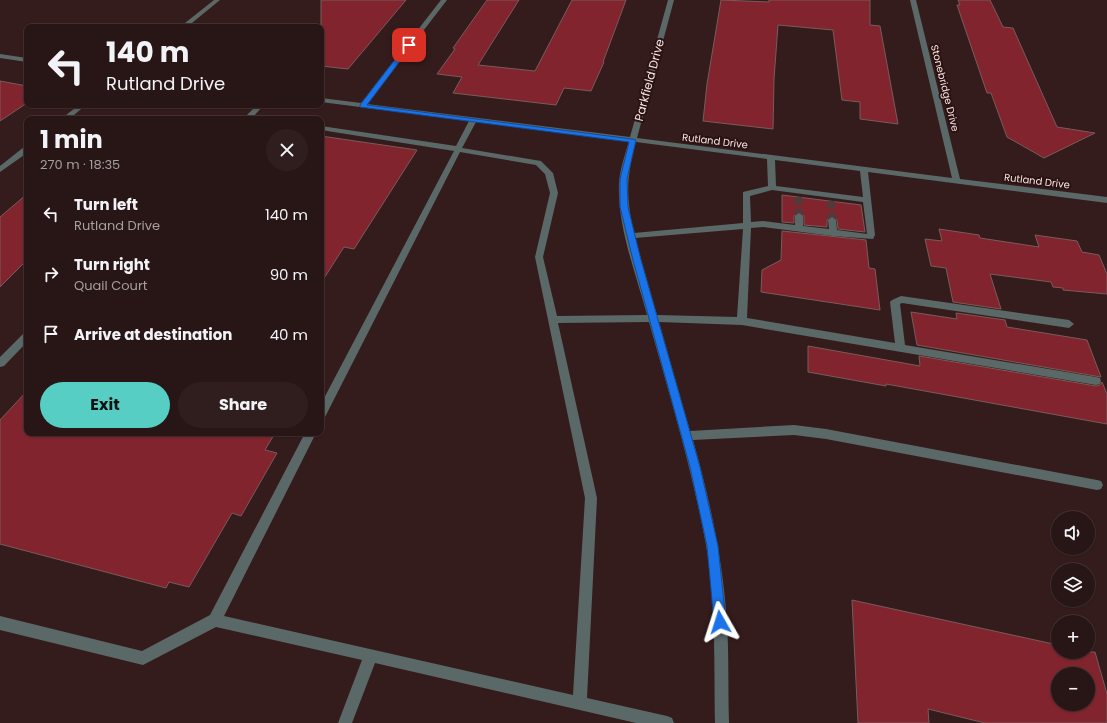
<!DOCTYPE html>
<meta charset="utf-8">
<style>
:root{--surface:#281515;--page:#301e1e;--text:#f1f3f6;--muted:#a59fa0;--line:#443434;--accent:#56cec4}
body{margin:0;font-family:Poppins,sans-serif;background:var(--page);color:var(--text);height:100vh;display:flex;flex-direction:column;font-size:15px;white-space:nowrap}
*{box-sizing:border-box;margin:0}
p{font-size:13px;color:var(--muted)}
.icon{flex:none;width:22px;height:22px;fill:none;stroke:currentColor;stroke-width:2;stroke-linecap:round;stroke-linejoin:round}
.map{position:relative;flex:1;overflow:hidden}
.details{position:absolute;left:24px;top:116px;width:300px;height:320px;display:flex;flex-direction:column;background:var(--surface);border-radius:8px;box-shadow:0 1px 3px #0004,0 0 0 1px var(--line)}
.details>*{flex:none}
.guide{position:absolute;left:24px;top:24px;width:300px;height:84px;border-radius:8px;box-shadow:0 1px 3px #0004,0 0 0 1px var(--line);background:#281515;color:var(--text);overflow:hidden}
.buttons{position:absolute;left:1051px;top:511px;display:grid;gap:8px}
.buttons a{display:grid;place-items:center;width:44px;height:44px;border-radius:50%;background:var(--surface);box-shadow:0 1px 3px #0004,0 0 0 1px var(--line);font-size:20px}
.pin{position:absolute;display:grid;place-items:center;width:34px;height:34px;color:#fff;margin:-17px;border-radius:8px;box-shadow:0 2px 6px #0006}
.me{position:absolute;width:44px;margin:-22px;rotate:354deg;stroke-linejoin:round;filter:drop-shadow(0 0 3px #0008)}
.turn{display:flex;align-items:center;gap:14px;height:84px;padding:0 16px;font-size:18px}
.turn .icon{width:52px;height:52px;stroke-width:2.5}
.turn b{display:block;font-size:28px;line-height:34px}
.round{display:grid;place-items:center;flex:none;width:42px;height:42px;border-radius:21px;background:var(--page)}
.head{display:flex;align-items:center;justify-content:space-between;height:68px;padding:0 16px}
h1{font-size:24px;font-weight:700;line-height:30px}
.action{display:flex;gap:8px;margin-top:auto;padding:8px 16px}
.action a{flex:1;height:46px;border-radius:24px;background:var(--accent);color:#111;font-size:16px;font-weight:700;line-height:46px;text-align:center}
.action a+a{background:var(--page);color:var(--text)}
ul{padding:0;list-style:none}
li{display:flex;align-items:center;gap:12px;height:60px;padding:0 16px}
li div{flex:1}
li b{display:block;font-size:15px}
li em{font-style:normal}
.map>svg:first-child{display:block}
.building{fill:#81242e;stroke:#795b5b;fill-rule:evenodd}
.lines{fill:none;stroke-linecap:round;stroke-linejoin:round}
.minor-tunnel{stroke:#523a3a;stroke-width:8;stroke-dasharray:8 4;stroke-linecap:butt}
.minor{fill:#5a6967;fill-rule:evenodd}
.route{fill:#1a73e8;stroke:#114b97}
.labels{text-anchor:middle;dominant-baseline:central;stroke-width:4;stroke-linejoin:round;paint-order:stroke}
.far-street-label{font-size:10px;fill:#f6e4e3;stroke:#2b1213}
.street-label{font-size:12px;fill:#f6e4e3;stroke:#2b1213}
</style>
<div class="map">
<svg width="1107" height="723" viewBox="0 0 1107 723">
<rect width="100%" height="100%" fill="#351c1c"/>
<g class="building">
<path d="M321,0H406L348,69L321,66Z"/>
<path d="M487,0H519L478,65L535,71L572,0H626L603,62H604L591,91L564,88L556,105L453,93L462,77L437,74L455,49L453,48Z"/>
<path d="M721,0L769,2V0H870V25L880,26L898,124L860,119V102L842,100L833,30L778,25L774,79L773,129L703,121L707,84Z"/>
<path d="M958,0H990L1003,27L1013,28L1057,127L1095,133L1044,158L1007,137L991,93H987L957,5H960Z"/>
<path d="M0,81L27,86V103L0,121Z"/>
<path d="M321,136L417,150L354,249L344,247L321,283Z"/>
<path d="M27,194V260L0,287V217Z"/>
<path d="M782,195L861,205L865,232L838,229L837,220L832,216L827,220V227L804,225V216L799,212L794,216V223L782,222Z"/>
<path d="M939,229L979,235L980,238L1039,247L1035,235L1077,241L1082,252L1099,255L1107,274V294L1063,290V288L1053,287L1051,282L990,274L1001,309L953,302L946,268L931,266L925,239L942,241Z"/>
<path d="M782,231L866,240L869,268L875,269L880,310L761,292L762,270L781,260Z"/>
<path d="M911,312L957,319L956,313L1005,320L1007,327L1087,340L1101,377L917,345Z"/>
<path d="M808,346L920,366L919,356L1096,386L1100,385L1102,382L1107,394V424L886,384V386L808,372Z"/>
<path d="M27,391V433H275L265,450L277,453L241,516L232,513L189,587L169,582L166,588L0,544V420Z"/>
<path d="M852,600L1058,645V652H1095L1107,694V723H985L928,709L929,723H858ZM1058,674H1088V704H1058Z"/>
</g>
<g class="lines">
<g class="minor-tunnel">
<path d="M798,197L799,216"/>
<path d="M831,201L832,220"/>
</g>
<g class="minor">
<path d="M214,0H220L187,27H180Z"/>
<path d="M441,0H447L367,104L630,137L668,0H674L637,138L952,178L910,0H916L960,179L1107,197V203L868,172L875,235L873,239L833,236L763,227L751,228L747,318L895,343L890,302L892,300L901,296L1069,320L1074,324L1069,328L902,303L900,304L905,345L1096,377L1100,378L1101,381L1100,384L1096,385L742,325L659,322L690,431L794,425L826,429L1097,480L1101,481L1103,485L1101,489L1097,490L826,439L794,435L693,440C710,500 723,561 727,623C729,656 728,690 729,723H715C714,665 716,602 706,545C692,469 670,396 649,322L558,323L597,498L587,698L667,716L672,718L674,723H636L375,663L352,723H338L362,660L216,627L143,665L0,630V616L142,651L210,615L305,433H316L224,616L573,695L585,498L535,257L550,193L545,174L536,165L460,152L325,417L321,418V404L454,151L321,130V126L456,146L469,121L321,102V98L361,103ZM476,122L629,141C625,155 620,169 619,183C617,227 636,273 647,315L557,316L543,257L558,193L553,173L541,161L462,148ZM636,142L767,159L768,186L743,192V223L634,233C626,197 626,178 636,142ZM775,160L860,171L863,197L776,186ZM772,190L863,202L867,234L837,230L836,220L832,217L828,220L829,229L803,226V216L799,213L795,216V225L763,221L751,222L750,196ZM743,229L737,317L657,315L635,238Z"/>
<path d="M0,54L27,58V62L0,58Z"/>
<path d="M79,105H86L69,119H61Z"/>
<path d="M257,105H264L251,119H243Z"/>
<path d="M24,147H27V153L0,172V166Z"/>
<path d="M27,332V342L4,366L0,367V357L24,333Z"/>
</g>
</g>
<path class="route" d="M409,43L412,45L367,105L632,139L636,140L627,179L628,207L641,260L700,467L718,546L726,622L724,626L720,628L716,626L714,622L707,546L690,467L633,260L620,207V179L629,142L360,107V105L407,44Z"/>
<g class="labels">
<g class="far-street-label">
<text transform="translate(945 88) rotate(76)">Stonebridge Drive</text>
<text transform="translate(715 141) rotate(7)">Rutland Drive</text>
<text transform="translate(1037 181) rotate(7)">Rutland Drive</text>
</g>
<g class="street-label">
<text transform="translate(649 80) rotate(-75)">Parkfield Drive</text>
</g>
</g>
</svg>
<div class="buttons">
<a><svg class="icon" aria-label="sound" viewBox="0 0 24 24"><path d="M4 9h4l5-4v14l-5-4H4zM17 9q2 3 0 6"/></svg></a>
<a><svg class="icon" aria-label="layers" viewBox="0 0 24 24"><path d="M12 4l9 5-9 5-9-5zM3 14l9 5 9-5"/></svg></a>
<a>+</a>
<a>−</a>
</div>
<div class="pin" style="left:409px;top:45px;background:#d93025"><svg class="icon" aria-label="arrive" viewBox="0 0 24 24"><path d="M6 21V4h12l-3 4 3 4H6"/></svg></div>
<svg class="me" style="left:720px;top:622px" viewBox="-20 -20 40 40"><path d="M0-17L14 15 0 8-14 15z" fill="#1a73e8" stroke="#fff" stroke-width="4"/></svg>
<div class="guide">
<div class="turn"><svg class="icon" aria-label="left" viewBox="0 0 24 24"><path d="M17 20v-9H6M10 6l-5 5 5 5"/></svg><div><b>140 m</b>Rutland Drive</div></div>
</div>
<section class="details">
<div class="head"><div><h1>1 min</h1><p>270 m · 18:35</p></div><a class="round"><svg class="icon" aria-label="close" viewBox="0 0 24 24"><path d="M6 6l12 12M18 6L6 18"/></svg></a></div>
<ul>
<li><svg class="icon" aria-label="left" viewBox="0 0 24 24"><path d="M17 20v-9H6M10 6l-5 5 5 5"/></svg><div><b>Turn left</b><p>Rutland Drive</p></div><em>140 m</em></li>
<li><svg class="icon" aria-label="right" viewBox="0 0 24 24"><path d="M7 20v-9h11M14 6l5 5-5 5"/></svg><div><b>Turn right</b><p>Quail Court</p></div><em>90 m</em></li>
<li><svg class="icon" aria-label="arrive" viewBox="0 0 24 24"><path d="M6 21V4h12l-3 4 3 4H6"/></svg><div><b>Arrive at destination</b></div><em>40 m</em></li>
</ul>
<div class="action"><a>Exit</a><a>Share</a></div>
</section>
</div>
